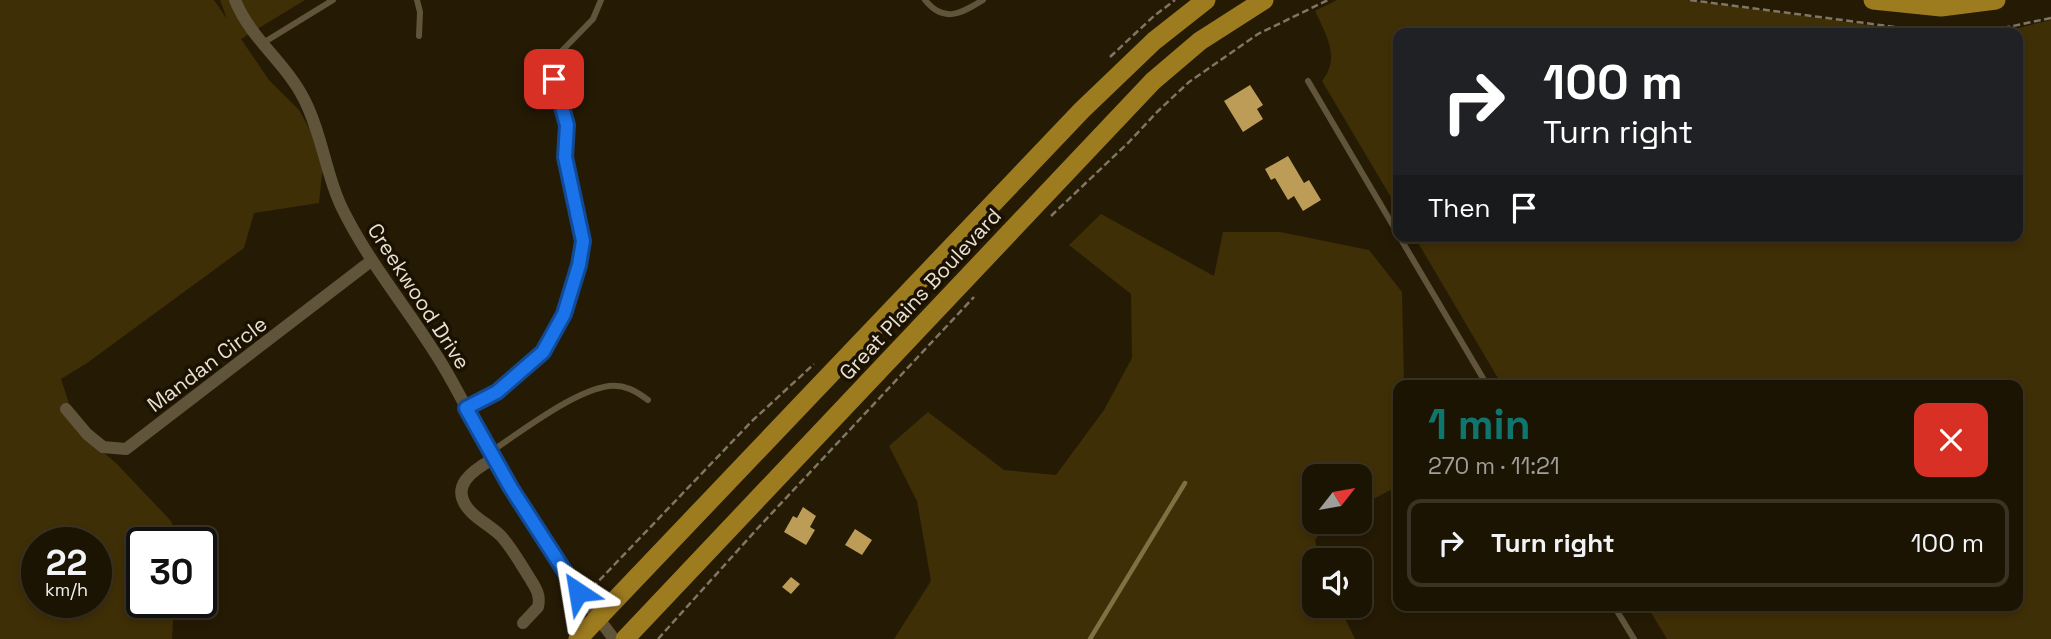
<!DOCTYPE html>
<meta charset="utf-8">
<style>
:root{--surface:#1c1403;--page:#292112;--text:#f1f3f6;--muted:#a09e9a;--line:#3a3325;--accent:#0f766e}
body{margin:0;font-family:"Space Grotesk",sans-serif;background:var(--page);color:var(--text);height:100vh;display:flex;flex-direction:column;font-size:26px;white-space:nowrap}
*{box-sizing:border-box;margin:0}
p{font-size:23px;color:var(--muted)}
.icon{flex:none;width:38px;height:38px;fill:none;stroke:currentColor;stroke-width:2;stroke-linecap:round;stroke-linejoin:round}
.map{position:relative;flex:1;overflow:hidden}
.drawer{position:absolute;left:1393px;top:380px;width:630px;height:231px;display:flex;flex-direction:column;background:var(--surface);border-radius:14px;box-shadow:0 4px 10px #0003,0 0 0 2px var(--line)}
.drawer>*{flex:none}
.top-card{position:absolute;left:1393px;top:28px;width:630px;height:214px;border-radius:14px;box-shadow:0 4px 10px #0003,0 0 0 2px var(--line);background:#202124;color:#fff;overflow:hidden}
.needle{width:46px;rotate:59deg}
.fabs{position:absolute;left:1302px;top:464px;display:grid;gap:14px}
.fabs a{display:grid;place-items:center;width:70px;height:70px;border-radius:14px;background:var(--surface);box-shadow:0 4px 10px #0003,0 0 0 2px var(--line);font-size:35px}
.speed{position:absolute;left:21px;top:527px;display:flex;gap:14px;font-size:35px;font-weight:700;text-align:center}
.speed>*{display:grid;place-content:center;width:91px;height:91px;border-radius:50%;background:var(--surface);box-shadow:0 4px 10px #0003,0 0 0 2px var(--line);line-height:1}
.speed small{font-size:18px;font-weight:400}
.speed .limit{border:4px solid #111;border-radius:10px;background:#fff;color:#111}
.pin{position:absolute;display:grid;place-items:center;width:60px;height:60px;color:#fff;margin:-30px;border-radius:14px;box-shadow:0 4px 10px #0006}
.me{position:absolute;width:77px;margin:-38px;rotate:327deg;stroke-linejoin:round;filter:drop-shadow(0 0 5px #0008)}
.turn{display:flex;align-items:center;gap:24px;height:147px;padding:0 35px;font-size:32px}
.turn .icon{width:91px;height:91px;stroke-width:2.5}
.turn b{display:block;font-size:49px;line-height:60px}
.then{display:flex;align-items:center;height:66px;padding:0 35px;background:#0003;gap:14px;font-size:26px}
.round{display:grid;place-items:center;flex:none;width:74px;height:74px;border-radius:14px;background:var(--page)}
.head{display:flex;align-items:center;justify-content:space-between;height:119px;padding:0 35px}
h1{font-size:42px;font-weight:600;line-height:52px;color:var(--accent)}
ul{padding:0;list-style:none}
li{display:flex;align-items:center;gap:21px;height:88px;margin:0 14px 10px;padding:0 21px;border:4px solid var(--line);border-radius:14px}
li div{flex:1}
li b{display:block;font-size:26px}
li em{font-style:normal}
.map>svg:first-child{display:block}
.green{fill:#3f2f07;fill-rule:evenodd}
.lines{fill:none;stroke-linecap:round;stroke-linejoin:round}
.stream{stroke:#817041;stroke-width:4.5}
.building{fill:#bc9c57}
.path{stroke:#7f7664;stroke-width:2.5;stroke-dasharray:7 3.5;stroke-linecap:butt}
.service{stroke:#60543b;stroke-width:6}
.minor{stroke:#60543b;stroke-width:12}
.primary{stroke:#9d7b1f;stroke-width:19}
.route-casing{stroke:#114b97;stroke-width:18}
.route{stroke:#1a73e8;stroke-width:12}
.labels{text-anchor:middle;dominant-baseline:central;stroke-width:7;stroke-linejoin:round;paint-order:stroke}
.street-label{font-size:21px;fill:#e8e1d3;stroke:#1b1100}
</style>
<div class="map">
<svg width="2051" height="639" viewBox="0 0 2051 639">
<rect width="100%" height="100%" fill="#251a04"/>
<g class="green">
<path d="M0,0H214L227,19L220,0H305L241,39L269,80L299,110L324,155L319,203L254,213L244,248L87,363L61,379L78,431L116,463L171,521L179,542H142V602H174L172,639H0ZM37,542H96V602H37Z"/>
<path d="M1337,0H1687L1927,33H1398V209L1322,81C1341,57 1326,35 1315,11Z"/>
<path d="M2051,20V639H1667L1647,606H2018V385H1502L1414,236H2018V33H1976L2014,29Z"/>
<path d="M1101,214L1214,276L1223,232H1280L1369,250L1402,292L1404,385H1398V486L1360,506V476H1314V522H1329L1315,540L1319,560H1314V606H1339L1355,639H894L931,581L917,501L889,446L928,412L1004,470L1056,475L1104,410L1132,358L1131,294L1069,245Z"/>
</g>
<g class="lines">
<path class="stream" d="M1090,639L1185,483"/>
</g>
<g class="building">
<path d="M1250,85L1263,105L1257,109L1263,119L1243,132L1224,101Z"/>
<path d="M1288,156L1304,183L1309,180L1321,200L1303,211L1294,196L1288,200L1275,178L1271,180L1265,169Z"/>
<path d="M803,507L816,516L810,527L815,530L806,545L784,532L793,516L797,518Z"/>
<path d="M855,529L872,540L862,555L845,545Z"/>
<path d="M791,577L800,584L791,594L782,587Z"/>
</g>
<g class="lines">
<g class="path">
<path d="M1690,0L1918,30L2003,28L2051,18"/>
<path d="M1110,57L1154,16L1175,0"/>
<path d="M1051,216L1129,142L1157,112L1189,82L1258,34L1328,0"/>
<path d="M592,588L752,421L814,364"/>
<path d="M658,639L757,529L974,297"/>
</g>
<g class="service">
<path d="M417,0L420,12L419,36"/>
<path d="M925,0C944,24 962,13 983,0"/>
<path d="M263,43L333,0"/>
<path d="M1308,81L1398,234"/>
<path d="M1399,236L1487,385"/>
<path d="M466,408L497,392L543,352L564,314L579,265L583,241L565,157L567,125L554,79L552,61L593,19L601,0"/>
<path d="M490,452C521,432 573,391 609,386C624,384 636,391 648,400"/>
<path d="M1614,606L1634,639"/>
</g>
<g class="minor">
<path d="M235,0C250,38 286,63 304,99C323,136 326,178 345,214C371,265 407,308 437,356C460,392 477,431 499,468C533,527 572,585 614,639"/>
<path d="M66,409L87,434L103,447L126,449L371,261"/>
<path d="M493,459C473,470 447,487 471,512C480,521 492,527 501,536C512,548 520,563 529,577C535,587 541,594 538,607L523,623"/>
</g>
<g class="primary">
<path d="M1873,0L1941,7L1996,0"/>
<path d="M578,639L1082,110L1154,41L1206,0"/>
<path d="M625,639L1153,81L1200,41L1264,0"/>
</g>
</g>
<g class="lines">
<defs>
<path id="route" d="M554,79L567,125L565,157L583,241L579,265L564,314L543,352L497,392L466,408L511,488L578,592"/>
</defs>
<use href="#route" class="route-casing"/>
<use href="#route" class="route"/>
</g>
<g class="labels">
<g class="street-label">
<text transform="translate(920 294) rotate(-47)">Great Plains Boulevard</text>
<text transform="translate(419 296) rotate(57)">Creekwood Drive</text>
<text transform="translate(207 364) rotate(-37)">Mandan Circle</text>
</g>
</g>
</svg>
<div class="fabs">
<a><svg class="needle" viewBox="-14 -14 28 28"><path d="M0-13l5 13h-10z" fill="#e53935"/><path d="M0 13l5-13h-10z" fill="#a09e9a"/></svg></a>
<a><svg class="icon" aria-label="sound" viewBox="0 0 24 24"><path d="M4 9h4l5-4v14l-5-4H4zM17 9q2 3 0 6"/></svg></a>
</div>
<div class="speed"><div>22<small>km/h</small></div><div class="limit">30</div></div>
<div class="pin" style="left:554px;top:79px;background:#d93025"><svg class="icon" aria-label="arrive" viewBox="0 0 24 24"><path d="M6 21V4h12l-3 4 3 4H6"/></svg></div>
<svg class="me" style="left:578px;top:592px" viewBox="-20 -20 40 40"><path d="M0-17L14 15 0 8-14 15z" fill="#1a73e8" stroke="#fff" stroke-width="4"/></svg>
<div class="top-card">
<div class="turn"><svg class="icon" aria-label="right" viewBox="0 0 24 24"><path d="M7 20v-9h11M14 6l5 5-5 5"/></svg><div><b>100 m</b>Turn right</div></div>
<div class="then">Then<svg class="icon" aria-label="arrive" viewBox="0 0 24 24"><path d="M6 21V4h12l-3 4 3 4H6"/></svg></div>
</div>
<section class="drawer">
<div class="head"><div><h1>1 min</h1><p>270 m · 11:21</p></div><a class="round" style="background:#d93025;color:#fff"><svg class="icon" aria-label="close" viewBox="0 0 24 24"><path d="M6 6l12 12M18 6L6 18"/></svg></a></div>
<ul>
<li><svg class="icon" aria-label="right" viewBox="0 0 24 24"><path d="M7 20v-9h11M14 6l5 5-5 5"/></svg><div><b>Turn right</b></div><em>100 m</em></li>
</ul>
</section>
</div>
